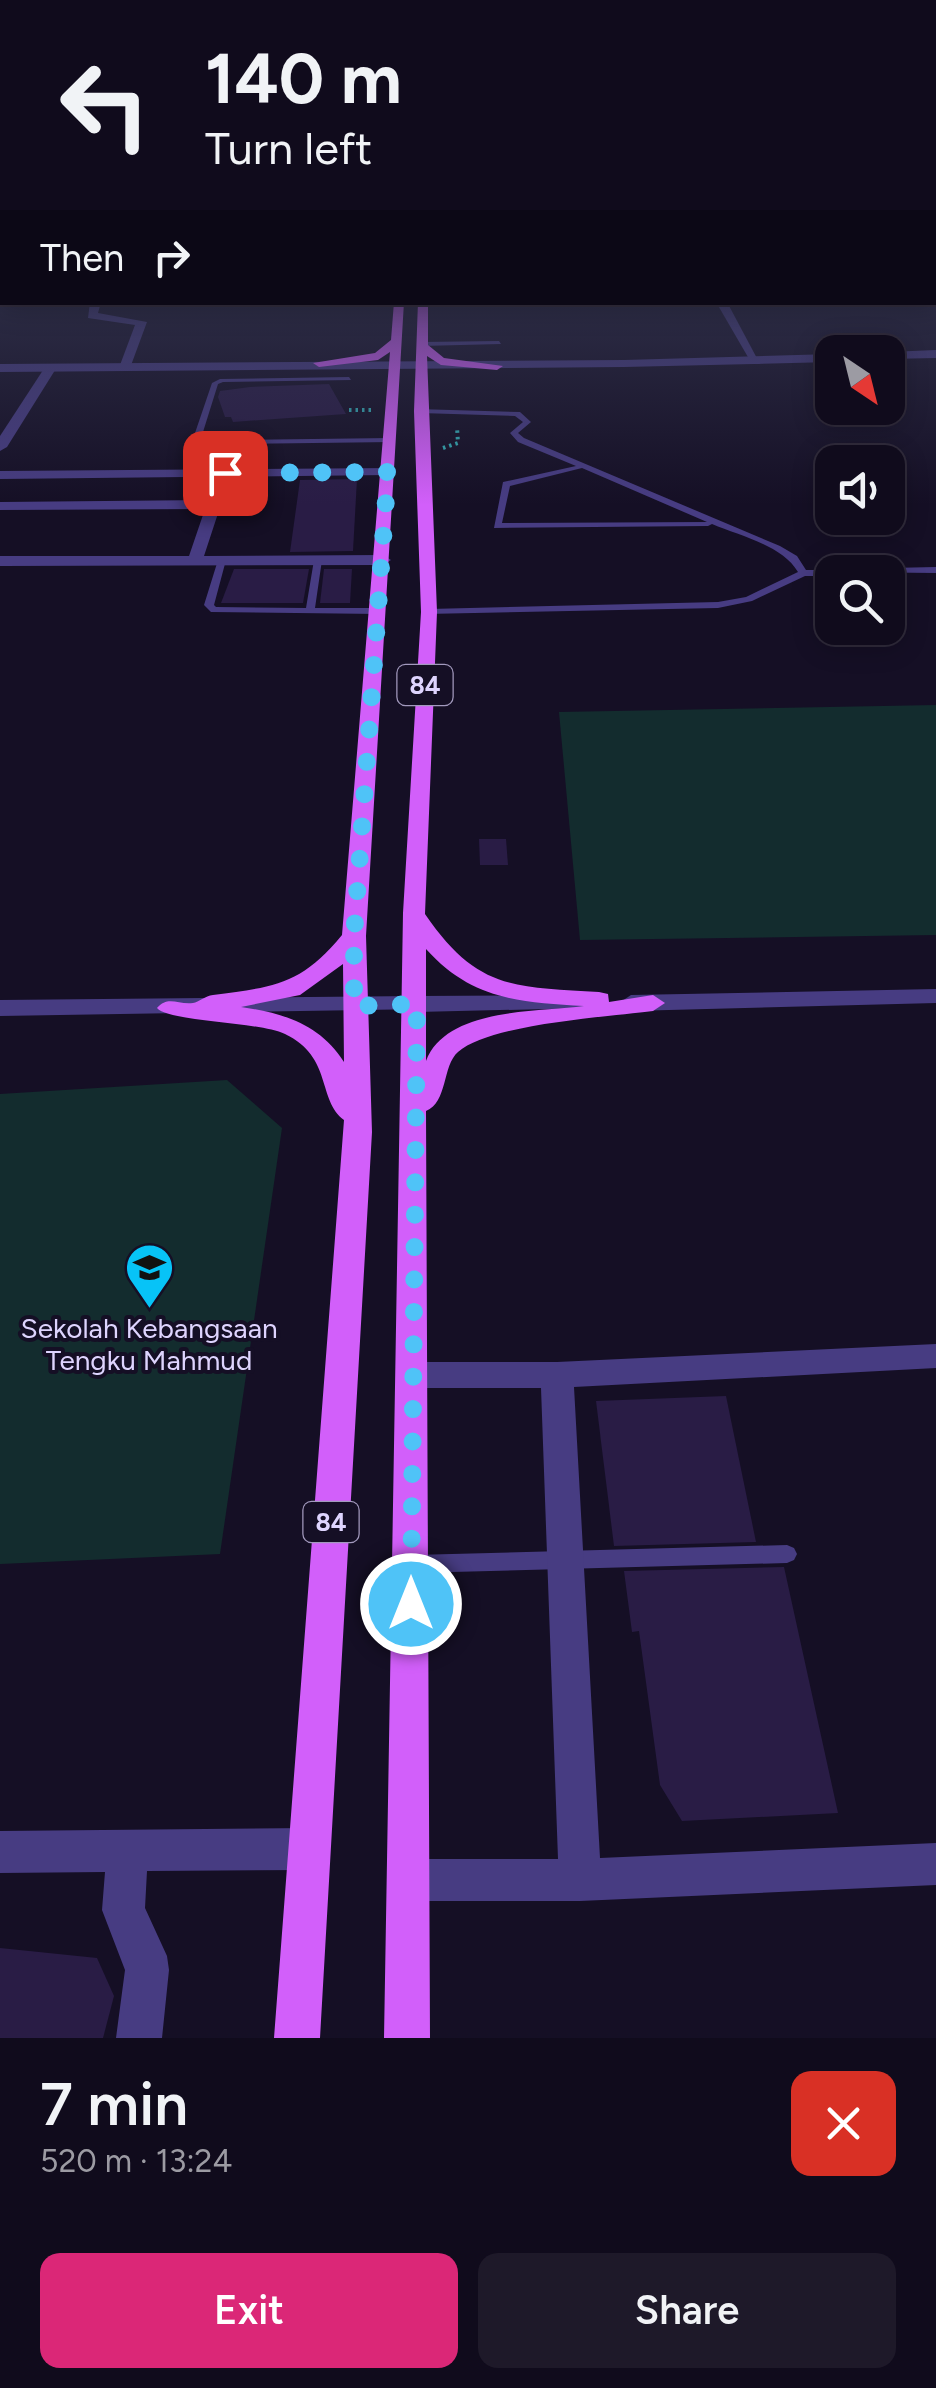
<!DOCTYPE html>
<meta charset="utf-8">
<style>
:root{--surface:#100b1c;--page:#1e1929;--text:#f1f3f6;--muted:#9c9ba3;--line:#302b3b;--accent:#db2777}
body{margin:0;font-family:Figtree,sans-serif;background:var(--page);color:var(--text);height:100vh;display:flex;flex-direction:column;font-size:38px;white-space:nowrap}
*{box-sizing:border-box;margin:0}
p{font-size:32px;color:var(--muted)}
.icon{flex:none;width:55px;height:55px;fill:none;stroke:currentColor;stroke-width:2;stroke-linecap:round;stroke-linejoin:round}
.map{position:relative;height:2038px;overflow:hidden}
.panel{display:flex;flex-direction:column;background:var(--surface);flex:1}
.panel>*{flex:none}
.banner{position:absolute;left:0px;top:0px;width:938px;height:305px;box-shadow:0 5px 25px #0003,0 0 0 2px var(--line);background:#100b1c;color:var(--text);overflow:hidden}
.needle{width:65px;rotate:145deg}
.buttons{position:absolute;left:815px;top:335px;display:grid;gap:20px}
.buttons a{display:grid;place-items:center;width:90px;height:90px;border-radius:20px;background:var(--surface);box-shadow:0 5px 25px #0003,0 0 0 2px var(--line);font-size:50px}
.pin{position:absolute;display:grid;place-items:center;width:85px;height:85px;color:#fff;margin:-42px;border-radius:20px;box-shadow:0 5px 15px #0006}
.me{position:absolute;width:110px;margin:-55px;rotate:0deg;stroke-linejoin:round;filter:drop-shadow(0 0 8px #0008)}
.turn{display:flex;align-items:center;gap:35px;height:210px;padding:0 40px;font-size:45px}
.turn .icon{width:130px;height:130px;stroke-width:2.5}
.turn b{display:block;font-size:70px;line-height:85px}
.then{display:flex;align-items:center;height:95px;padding:0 40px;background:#0003;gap:20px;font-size:38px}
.round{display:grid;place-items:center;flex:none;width:105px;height:105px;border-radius:20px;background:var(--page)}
.overview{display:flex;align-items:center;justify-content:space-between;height:170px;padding:0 40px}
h1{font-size:60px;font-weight:600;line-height:75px}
.action{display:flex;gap:20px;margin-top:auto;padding:20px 40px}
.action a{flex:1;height:115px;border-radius:20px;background:var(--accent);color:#fff;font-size:40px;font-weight:600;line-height:115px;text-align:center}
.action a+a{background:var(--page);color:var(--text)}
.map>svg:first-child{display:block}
.green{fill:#132c2e}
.building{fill:#291c45}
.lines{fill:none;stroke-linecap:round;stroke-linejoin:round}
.path{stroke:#33acb3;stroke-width:4;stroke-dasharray:2.5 4;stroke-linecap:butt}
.service{fill:#473c82;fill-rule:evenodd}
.minor{fill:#473c82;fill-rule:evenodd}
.tertiary{fill:#473c82;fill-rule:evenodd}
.primary{fill:#d25ffa;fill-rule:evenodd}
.route{stroke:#4fc3f7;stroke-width:18;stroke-dasharray:0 32.4}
.labels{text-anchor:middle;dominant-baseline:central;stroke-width:8;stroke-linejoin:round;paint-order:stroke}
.shield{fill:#150f25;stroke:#a299bd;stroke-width:2.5}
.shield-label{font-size:25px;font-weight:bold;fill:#ded4fe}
.poi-label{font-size:28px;fill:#ded4fe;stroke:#150f25}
</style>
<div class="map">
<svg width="936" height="2038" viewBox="0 0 936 2038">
<rect width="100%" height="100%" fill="#150f25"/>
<g class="green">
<path d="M936,705V935L580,940L559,712Z"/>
<path d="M227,1080L282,1128L220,1554L0,1564V1094Z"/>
</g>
<g class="building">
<path d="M329,384L346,414L233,422L231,417H225L218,397L220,391L250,387Z"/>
<path d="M357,479L353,551L290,552L300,480Z"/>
<path d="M234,569H309L303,603H221Z"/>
<path d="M324,569H352L350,603H320Z"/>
<path d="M479,839H506L508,865H480Z"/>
<path d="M726,1396L756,1542L614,1546L596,1401Z"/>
<path d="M784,1567L838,1813L682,1821L660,1785L639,1631L632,1632L624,1571Z"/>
<path d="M0,1948L97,1958L114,1996L103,2038H0Z"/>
</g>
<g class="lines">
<g class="path">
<path d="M349,410H373"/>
<path d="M443,448L458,443L457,427"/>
</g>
<g class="service">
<path d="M2,234V239L0,241V235Z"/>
<path d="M499,341L501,344L421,346L418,344L421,342Z"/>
<path d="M349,377L351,380L223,382L218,384L203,432L233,440L390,438L394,440L393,442L233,444L195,433L212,383L220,379Z"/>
<path d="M417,409L520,412L531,422L518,433L524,438L780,546L797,556L806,570H832L836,572H832V576H805L752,601L718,608L426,614V610L429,609L718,602L746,597L798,572C782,545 740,536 712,524L708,526L494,528L503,482L576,466L518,442L510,433L523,422L515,416L420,413ZM582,468L707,522L502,523L510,486Z"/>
<path d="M222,557L226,560L214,605L216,607L306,608L314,560L318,557L322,560L315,608H379L384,611L379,614L211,612L204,605L218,560Z"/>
<path d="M936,567V573L839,572L843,569Z"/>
<path d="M787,1545L794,1548L797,1554L794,1560L787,1563L413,1573L406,1570L403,1564L406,1558L413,1555Z"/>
</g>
<g class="minor">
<rect x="935" y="240" width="1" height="6"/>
<rect x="0" y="245" width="2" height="6"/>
<path d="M90,302H101L98,313L147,322L130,368L120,365L135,325L88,318Z"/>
<path d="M716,302H727L760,364H752Z"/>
<path d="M47,364L57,367L7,447L0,451V436Z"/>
<path d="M394,468L396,471L389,475L0,479V471Z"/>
<path d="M218,488L225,492L204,556L383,555L391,560L383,565L0,566V556H189L205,509L0,510V502L208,500L213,489Z"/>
<path d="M417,996L426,999L429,1004L426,1009L0,1016V1000Z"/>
<path d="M936,1344V1368L574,1387L600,1858L936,1843V1885L580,1901H408L393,1895L387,1880L393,1865L408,1859H558L541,1388H413L402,1384L397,1375L402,1366L413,1362H557Z"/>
<path d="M309,1828L324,1834L330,1849L324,1864L309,1870L147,1871L145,1908L167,1956L169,1970L162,2038H116L125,1970L102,1910L105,1872L0,1873V1831Z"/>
</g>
<g class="tertiary">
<rect x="935" y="236" width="1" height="6"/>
<path d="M936,350V358L888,359V352Z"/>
<path d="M832,354V362L624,367L0,372V364L624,360Z"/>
<path d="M936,989V1003L631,1011L619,1003L631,995Z"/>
<path d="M581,995L590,998L593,1003L590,1008L417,1012L405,1004L417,996Z"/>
</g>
<g class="primary">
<path d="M394,302H404L366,936L372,1132L320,2038H274L344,1120C317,1100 333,1057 285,1034C256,1021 169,1022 157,1008C168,995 178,1005 193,1003C199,1002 205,996 213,995C274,987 301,985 342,935L390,352L378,360L319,367L313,363L375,353L391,340ZM343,964L344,1062C320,1024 283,1013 241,1007L300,995Z"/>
<path d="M418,302H428V345L444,358L503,366L497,370L441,365L427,356L437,612L425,914C477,990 514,987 599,992L608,994L609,1002L653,995L665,1003L653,1011C606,1017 490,1024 458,1052C442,1066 448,1102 426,1111L430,2038H384L403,913L421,612L414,411ZM426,949C472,1000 519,1002 584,1006C537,1012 446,1008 426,1061Z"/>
</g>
</g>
<linearGradient id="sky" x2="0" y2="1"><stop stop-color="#0c0814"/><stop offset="0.44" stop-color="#353751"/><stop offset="1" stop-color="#353751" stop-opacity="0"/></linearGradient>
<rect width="936" height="505" fill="url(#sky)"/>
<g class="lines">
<path class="route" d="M225,473L388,472L354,936V1006L417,1004L411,1604"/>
</g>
<defs>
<symbol id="school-pin" viewBox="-11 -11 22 30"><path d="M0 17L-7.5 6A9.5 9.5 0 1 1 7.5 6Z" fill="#07c3f7" stroke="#150f25"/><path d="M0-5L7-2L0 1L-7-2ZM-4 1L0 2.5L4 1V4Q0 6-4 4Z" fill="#111"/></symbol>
</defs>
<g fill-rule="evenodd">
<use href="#school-pin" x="122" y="1240" width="55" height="75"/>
</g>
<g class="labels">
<g class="shield">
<rect x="397.5" y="665" width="55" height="40" rx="8"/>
<rect x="303.5" y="1502" width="55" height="40" rx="8"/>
</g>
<g class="shield-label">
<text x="425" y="685">84</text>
<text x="331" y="1522">84</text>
</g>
<g class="poi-label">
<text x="149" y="1328">Sekolah Kebangsaan<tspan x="149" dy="32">Tengku Mahmud</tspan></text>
</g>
</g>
</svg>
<div class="buttons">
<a><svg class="needle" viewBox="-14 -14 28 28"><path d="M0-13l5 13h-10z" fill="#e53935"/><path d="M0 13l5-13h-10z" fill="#9c9ba3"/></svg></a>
<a><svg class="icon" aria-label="sound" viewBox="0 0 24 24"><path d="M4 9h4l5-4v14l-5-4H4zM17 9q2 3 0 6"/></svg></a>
<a><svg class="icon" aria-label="search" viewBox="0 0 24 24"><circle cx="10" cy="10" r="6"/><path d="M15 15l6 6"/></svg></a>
</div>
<div class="pin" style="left:225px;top:473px;background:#d93025"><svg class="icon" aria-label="arrive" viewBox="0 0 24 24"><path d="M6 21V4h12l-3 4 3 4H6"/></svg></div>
<svg class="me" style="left:411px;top:1604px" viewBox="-20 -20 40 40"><circle r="17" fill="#4fc3f7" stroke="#fff" stroke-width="3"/><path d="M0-11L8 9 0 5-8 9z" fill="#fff"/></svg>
<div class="banner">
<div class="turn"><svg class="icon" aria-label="left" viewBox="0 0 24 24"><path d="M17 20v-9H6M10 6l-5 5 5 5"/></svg><div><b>140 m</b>Turn left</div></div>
<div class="then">Then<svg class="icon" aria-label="right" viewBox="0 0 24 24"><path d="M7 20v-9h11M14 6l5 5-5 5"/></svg></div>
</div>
</div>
<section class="panel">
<div class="overview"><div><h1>7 min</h1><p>520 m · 13:24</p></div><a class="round" style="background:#d93025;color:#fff"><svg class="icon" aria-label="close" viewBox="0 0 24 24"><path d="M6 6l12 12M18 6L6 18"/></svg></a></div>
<div class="action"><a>Exit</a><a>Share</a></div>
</section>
